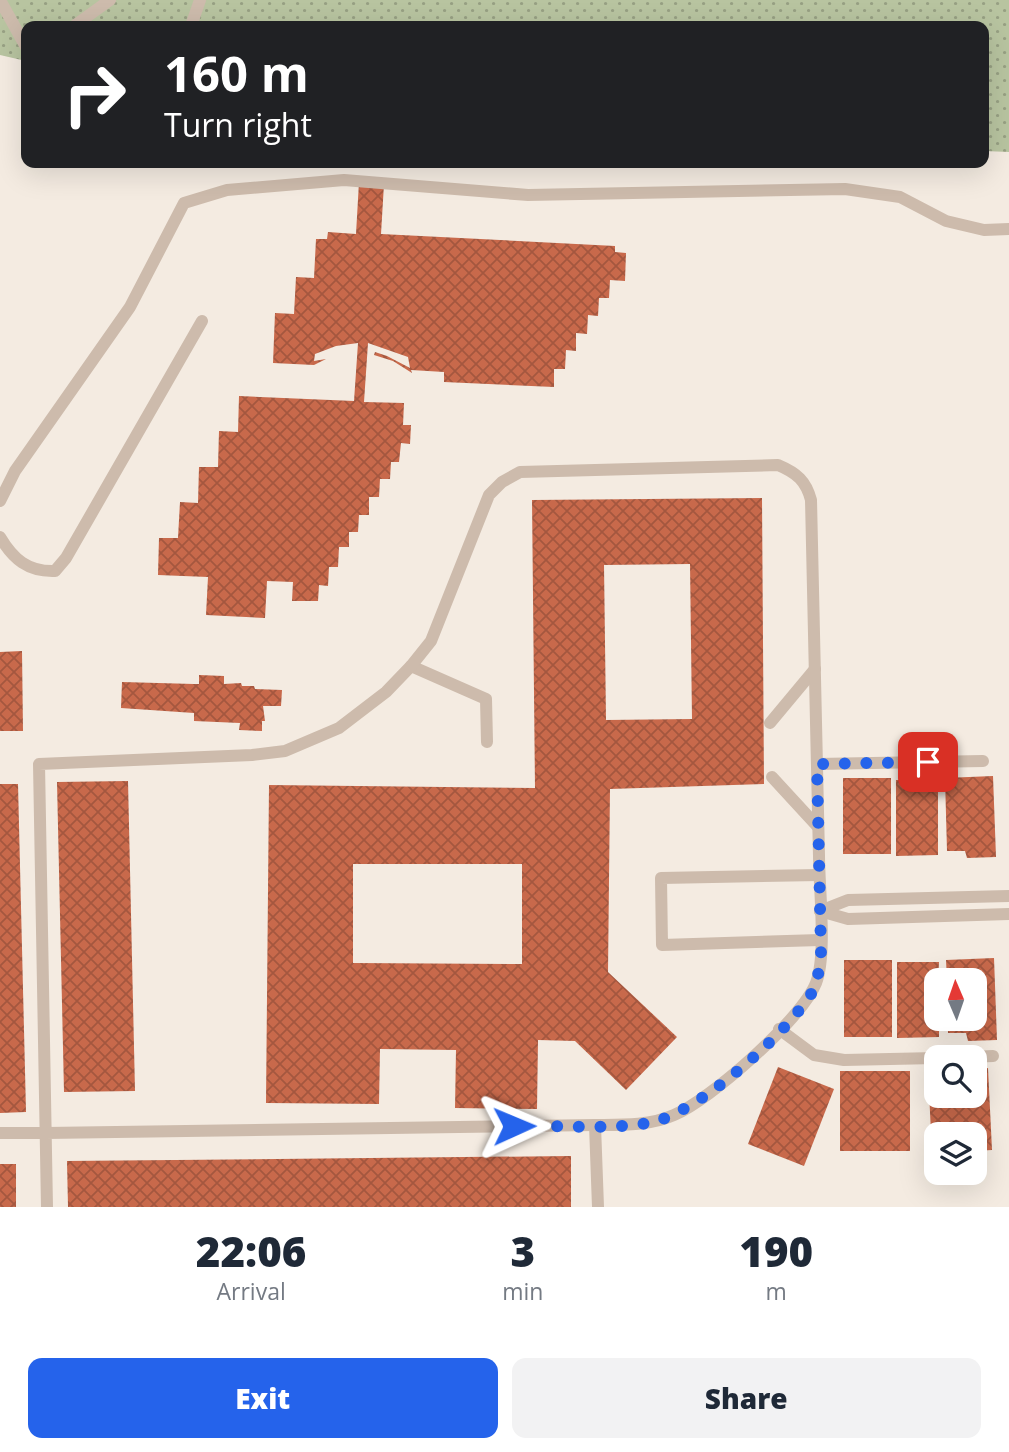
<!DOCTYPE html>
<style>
:root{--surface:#fff;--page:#f2f2f3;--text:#1f2937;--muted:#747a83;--accent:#2563eb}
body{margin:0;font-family:"Open Sans",sans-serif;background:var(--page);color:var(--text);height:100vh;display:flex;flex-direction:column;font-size:26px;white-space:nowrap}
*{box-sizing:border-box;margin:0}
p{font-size:23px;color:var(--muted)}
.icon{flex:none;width:38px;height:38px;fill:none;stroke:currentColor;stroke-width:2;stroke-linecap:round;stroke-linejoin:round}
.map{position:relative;height:1207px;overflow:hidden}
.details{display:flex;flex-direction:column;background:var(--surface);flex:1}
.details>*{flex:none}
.guide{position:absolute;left:21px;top:21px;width:968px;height:147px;border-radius:14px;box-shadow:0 7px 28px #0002;background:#202124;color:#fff;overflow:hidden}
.needle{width:46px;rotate:358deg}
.controls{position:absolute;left:924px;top:968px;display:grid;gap:14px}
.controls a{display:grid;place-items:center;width:63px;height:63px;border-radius:14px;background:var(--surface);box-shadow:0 7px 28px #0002;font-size:35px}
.pin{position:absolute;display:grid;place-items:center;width:60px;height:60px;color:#fff;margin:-30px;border-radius:14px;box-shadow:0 4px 10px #0006}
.me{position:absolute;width:77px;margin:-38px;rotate:89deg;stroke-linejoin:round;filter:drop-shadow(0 0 5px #0008)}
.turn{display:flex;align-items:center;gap:24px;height:147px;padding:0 28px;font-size:32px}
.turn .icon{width:91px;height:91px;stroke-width:2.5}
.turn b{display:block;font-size:49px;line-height:60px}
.eta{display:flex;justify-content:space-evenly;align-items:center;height:119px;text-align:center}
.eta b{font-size:42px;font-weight:800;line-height:49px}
.action{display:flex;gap:14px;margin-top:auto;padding:14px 28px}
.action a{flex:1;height:80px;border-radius:14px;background:var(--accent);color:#fff;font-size:28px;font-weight:800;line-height:80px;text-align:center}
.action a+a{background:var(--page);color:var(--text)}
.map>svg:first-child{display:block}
.garden{fill:url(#garden-dots)}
.building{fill:url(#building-cross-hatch);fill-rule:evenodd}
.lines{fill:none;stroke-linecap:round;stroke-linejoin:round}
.lane{stroke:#cdbbac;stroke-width:12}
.route{stroke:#2563eb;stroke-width:12;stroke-dasharray:0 21.6}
</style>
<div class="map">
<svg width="1009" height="1207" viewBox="0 0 1009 1207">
<defs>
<pattern id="garden-dots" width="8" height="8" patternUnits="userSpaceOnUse" patternTransform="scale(1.75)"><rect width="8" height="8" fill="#b8c4a0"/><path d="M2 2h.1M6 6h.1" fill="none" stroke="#97a083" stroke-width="1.8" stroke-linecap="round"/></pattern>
<pattern id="building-cross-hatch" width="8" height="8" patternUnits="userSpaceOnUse" patternTransform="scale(1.75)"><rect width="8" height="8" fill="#c8694b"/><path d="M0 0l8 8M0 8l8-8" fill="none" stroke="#a4573f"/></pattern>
</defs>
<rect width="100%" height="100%" fill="#f4ebe1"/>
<path class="garden" d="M0,0H1009V152L984,151V26H26V61L0,55Z"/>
<g class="building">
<path d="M359,182L384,184L381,234L615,246V252L626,253L625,281L610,280L609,298H599L598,316L588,315L587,334L576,333V351L566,350L565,369H554V387L444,382V372L411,370L412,373L393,361L374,355L375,352L387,356L410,368L408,357L368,343L364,402L404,403L403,425H411L410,444L401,443L399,462H391L390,479H380L379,497H369V515H359L358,532H349V547H339L338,567H329L328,586L319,585L318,601H292L293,582L267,581L265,618L206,615L208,577L158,575L159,538H178L180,502L198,503L199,467H218L219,431L238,432L239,396L354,401L358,343L336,346L315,354L314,361L326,359L314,365L273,363L275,313L294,314L296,277L314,278L316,239H327L328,232L356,234Z"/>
<path d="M762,498L764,784L610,789L608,972L677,1037L626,1090L575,1041L538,1040L537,1109L455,1108L456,1050L380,1049L379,1104L266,1103L269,785L535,788L532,500ZM690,564L692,719L606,720L604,565ZM353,864H522V964L353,963Z"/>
<path d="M22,651L23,731H0V652Z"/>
<path d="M199,675L224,676V684L241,683L242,686H254L255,689L282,690L281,706H263L265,721H262V731L239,730L240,723L194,721V713L121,708L122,682L194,684H199Z"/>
<path d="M993,776L996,857L967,858L965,851H947L945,778Z"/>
<rect x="843" y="778" width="48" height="76"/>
<path d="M896,780H938V855L896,856Z"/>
<path d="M128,781L135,1091L64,1092L57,782Z"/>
<path d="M0,784H18L26,1112L0,1113Z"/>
<path d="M994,958L997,1040L968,1041L966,1033H948V1018H975V980H947L946,960Z"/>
<rect x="844" y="960" width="48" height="77"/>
<path d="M897,962H939L936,1018H939V1037L897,1038Z"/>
<path d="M778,1067L834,1089L804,1166L748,1144Z"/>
<path d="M988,1068L992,1150L975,1151V1134H936V1153H932L928,1071L936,1070V1096H975V1069Z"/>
<rect x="840" y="1071" width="70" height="80"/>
<path d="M571,1156V1207H68L67,1161Z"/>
<rect x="0" y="1164" width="16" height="43"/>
</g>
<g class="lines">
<g class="lane">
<path d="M0,0L26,47"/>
<path d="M74,26L110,0"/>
<path d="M191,26L200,0"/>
<path d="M0,501L15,471L130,307L184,203L227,190L344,180L528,195L845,189L900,197L946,221L984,230L1009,229"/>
<path d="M0,537C13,559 28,572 55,571L66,558L202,321"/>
<path d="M411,666L486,699L487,742"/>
<path d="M770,723L815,669"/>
<path d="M817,764L983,761"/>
<path d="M772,777L818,827"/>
<path d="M819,875L661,878L662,945L820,940"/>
<path d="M820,911L848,900L1009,896"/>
<path d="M820,911L848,919L1009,914"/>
<path d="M779,1029L814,1055L844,1060L936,1058"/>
<path d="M970,1057L993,1056"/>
<path d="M595,1125L598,1207"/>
<path d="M0,1133H46L595,1125C622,1125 649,1126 674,1115C710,1100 802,1019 816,983C827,955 819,888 819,856C816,737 814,619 811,500C806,481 797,473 778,465L520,472L502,482L489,495L431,641L411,666L386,692L339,728L285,751L252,755L39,764L47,1207"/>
</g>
</g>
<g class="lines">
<path class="route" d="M514,1126C558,1125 606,1130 649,1123C697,1114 785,1035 811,994C819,981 819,966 821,952L817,764L928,762"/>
</g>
</svg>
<div class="controls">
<a><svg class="needle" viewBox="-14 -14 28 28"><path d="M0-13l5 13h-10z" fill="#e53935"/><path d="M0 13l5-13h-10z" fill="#747a83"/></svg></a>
<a><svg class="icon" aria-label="search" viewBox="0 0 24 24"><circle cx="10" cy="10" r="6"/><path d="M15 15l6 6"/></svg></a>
<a><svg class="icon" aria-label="layers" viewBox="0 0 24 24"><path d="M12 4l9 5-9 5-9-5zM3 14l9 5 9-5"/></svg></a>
</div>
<div class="pin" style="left:928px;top:762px;background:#d93025"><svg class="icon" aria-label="arrive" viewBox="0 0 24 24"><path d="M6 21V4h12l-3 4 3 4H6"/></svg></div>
<svg class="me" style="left:514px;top:1126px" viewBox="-20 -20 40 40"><path d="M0-17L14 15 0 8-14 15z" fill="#2563eb" stroke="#fff" stroke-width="4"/></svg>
<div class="guide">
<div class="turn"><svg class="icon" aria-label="right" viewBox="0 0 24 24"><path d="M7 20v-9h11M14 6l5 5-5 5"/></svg><div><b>160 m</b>Turn right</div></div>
</div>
</div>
<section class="details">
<div class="eta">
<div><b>22:06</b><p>Arrival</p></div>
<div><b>3</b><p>min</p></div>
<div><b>190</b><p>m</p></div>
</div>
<div class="action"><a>Exit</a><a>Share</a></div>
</section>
